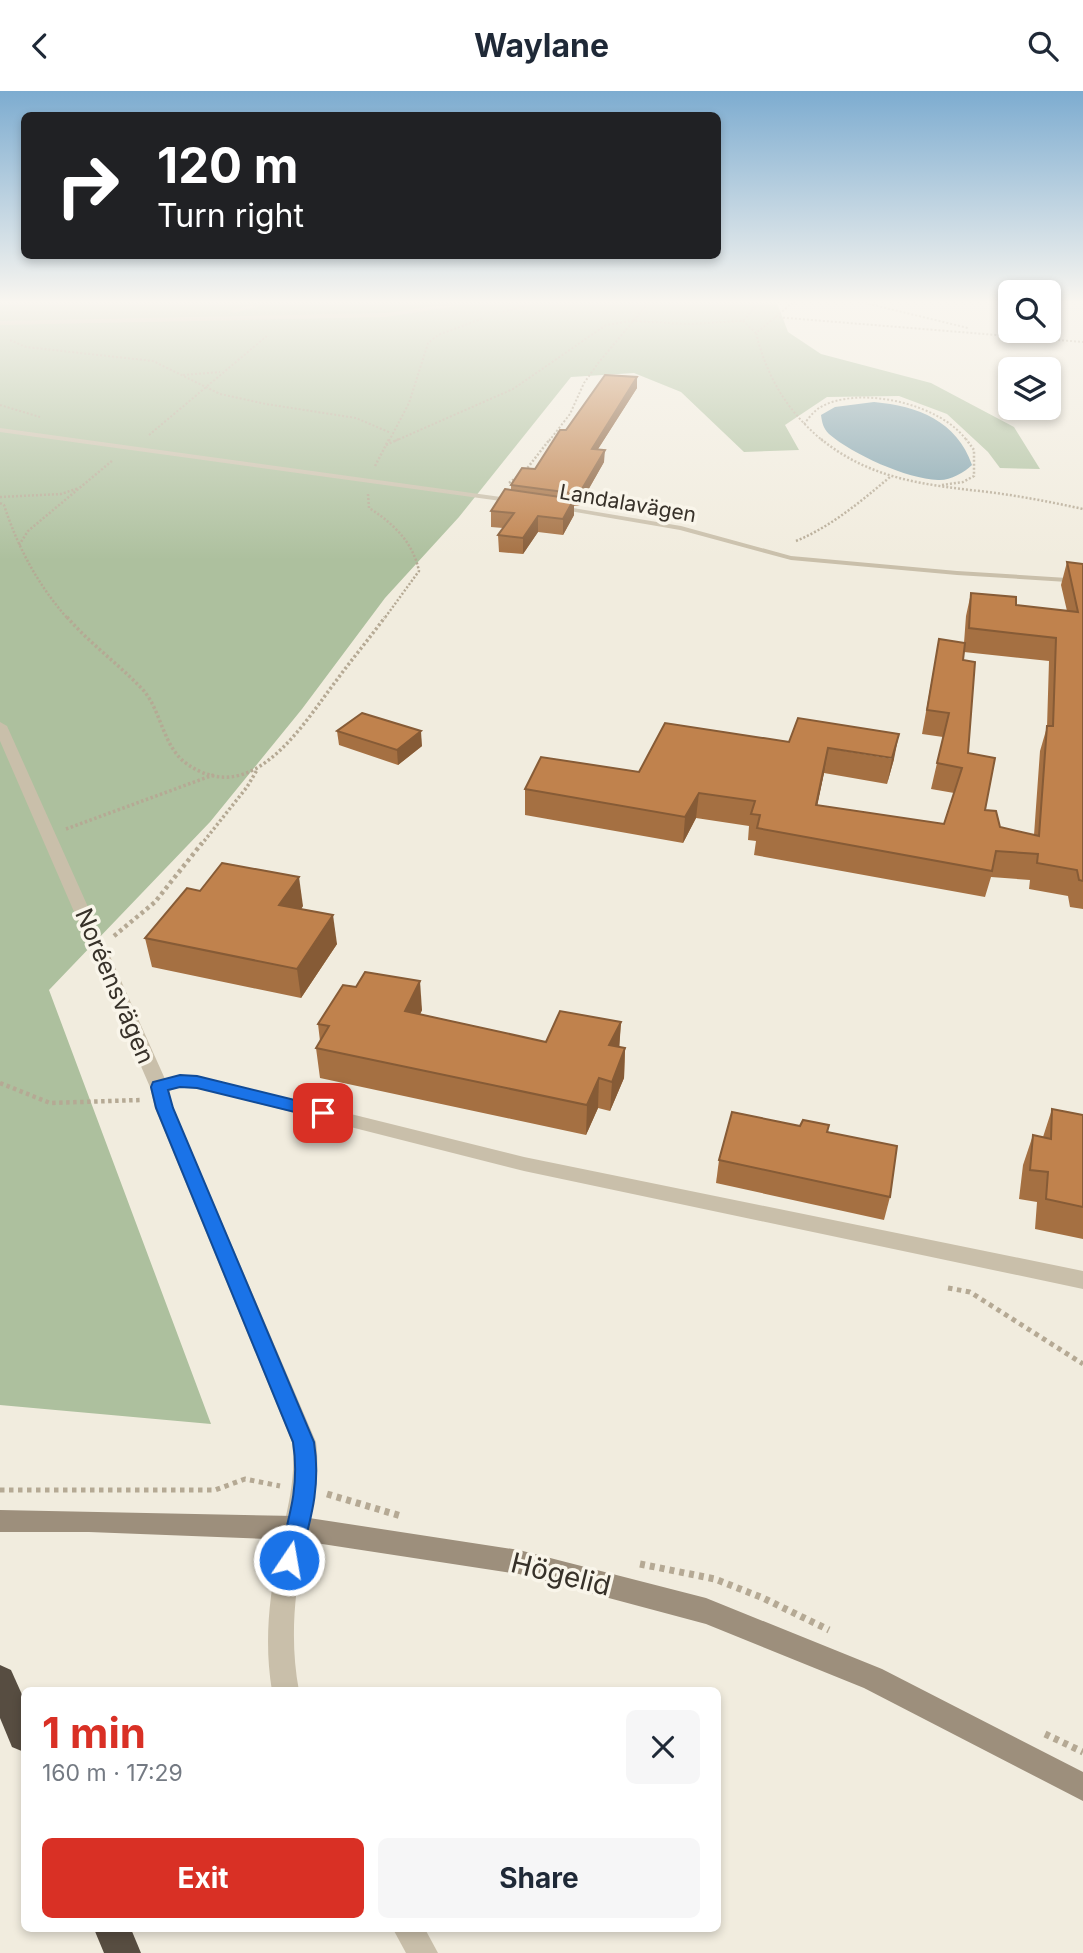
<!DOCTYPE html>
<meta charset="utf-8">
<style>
:root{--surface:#fff;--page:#f6f6f7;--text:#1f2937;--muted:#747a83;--accent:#d93025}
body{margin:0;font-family:Inter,sans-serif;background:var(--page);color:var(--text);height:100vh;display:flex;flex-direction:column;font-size:26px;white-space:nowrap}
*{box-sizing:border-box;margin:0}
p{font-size:23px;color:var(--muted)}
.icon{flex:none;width:38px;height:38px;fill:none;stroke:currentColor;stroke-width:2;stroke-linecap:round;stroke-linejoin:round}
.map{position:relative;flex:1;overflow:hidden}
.side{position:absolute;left:21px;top:1596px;width:700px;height:245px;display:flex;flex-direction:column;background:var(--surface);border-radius:10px;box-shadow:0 4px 10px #0003}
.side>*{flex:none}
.hud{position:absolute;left:21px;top:21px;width:700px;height:147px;border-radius:10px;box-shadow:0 4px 10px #0003;background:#202124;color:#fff;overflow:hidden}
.buttons{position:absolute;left:998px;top:189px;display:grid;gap:14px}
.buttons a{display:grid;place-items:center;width:63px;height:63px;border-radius:10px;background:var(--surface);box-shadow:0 4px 10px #0003;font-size:35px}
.pin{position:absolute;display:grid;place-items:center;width:60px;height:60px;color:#fff;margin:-30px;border-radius:14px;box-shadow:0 4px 10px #0006}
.me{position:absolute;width:77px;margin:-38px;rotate:12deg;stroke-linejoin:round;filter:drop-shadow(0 0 5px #0008)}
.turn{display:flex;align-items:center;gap:24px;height:147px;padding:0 21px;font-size:32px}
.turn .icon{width:91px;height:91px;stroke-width:2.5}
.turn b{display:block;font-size:49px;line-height:60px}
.round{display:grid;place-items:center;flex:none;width:74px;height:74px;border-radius:10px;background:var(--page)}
.summary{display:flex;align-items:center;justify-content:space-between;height:119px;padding:0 21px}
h1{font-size:42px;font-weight:700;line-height:52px;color:var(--accent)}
.action{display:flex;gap:14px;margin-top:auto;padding:14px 21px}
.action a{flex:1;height:80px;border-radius:10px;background:var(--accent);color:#fff;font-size:28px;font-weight:700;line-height:80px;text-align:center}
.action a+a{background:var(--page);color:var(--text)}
header{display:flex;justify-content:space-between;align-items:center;height:91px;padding:0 21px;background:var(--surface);font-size:32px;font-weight:700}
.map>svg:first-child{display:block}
.green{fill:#adc09e}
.water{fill:#7ea1ad}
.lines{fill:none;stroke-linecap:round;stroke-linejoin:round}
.path-far5{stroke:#b5a994;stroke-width:2;stroke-dasharray:2 2;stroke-linecap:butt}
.path-far4{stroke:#b5a994;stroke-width:2.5;stroke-dasharray:2 2;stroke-linecap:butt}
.path-far3{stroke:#b5a994;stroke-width:3.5;stroke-dasharray:2.5 2.5;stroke-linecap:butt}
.path-far2{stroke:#b5a994;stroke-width:4.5;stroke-dasharray:3.5 3.5;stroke-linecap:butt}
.path-far1{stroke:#b5a994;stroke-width:5;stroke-dasharray:4.5 4.5;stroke-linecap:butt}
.path{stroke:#b5a994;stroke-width:7;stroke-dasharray:5 5;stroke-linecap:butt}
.lane{fill:#c9bfaa;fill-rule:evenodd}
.street{fill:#c9bfaa;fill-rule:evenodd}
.secondary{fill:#9d8f7c;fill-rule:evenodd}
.highway{fill:#574d41;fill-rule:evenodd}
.wall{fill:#a57042;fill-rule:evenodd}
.shaded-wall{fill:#865b36}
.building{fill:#c0824d;stroke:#865b36;stroke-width:2}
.route{fill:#1a73e8;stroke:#114b97;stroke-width:2}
.labels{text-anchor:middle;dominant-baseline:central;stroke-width:7;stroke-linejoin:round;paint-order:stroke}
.far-street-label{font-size:21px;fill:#373129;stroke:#f9f5ea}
.street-label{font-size:24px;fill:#373129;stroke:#f9f5ea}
.near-street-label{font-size:28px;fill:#373129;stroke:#f9f5ea}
</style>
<header><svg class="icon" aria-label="back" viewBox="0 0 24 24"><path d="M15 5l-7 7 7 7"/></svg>Waylane<svg class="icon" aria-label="search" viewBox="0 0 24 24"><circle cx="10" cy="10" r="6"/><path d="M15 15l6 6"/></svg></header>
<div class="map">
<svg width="1083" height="1862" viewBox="0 0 1083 1862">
<rect width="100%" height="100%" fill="#f1ecde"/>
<path class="green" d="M0,209H776L788,241L821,263L931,292L1014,336L1040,378L1000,377L988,361L947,323L899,305L827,306L785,334L799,359L744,361L681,301L634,282L571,286L459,426L385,507L302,618L210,731L49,899L211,1333L0,1314Z"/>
<path class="water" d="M874,311C918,315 957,330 972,374C964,382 949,390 938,389C907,388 852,363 829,343C823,337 822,331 821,324L835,316Z"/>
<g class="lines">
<g class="path-far5">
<path d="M796,209L756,242C767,287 788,321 823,350"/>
<path d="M853,209L968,237"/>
<path d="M503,221L549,209"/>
<path d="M775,226L1083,251"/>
<path d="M743,230L756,242"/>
<path d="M10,249L26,256L153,270L220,303L266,313L356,327L391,342"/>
<path d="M183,284L220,281"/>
<path d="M0,314L40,326"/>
<path d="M804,333C808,328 813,321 819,317C858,293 942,313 967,350"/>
<path d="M149,344L268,244"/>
<path d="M389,350L409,312L428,252L438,244L484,227"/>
<path d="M395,350L513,298L606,234L631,230L688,233L743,230L755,216L748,209"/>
<path d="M549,350L570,323L584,292L599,271L651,209"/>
</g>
<g class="path-far4">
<path d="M821,348C871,389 927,394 988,401C1020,405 1051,411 1083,418"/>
<path d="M386,354L399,348"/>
<path d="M375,375L389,348"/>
<path d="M509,392L525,380L550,348"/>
<path d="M942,394L963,391L974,385V359L966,348"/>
<path d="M368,403L369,417C393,432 413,451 419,480L384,528"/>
<path d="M0,406L61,403L79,397"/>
<path d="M0,412L4,414C18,457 38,494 68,528"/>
<path d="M796,450C832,435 860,411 890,386"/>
<path d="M19,454L28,440L113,369"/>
</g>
<g class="path-far3">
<path d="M67,526C90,553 120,574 144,600C162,622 163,656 187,673C253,719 303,633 336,590C352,568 369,548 385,526"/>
<path d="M66,738L216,683"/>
<path d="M201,754L247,696L257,679"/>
</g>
<g class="path-far2">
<path d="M114,845L155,811L202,752"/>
<path d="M0,992L50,1012L140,1009"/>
</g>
<g class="path-far1">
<path d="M948,1197L970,1201L1083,1273"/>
<path d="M0,1399H215L245,1388L280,1395"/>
</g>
<g class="path">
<path d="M327,1403L401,1425"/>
<path d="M640,1473L715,1488L763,1507L829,1539"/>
<path d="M1045,1643L1083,1661"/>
</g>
<g class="lane">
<path d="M0,337L516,408L520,410L516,412L0,341Z"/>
<path d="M555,414L681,435L791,465L957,480L1083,488V492L957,484L791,469L680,439L558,418L554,416Z"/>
</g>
<g class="street">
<path d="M271,209H282L234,222L230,220Z"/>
<path d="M479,209H495L386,226L0,234V230L386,222Z"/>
<path d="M0,631L7,635L165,988L180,984L197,985L524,1066L1083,1180V1198L524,1080L197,997L180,996L169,1000L173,1017L316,1351C321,1389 311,1421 303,1459C294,1506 290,1552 299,1600H272C264,1552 269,1506 279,1459C286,1421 297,1389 292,1351L155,1017L150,996L0,650Z"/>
<path d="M393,1838H425L438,1862H406Z"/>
</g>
<path class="secondary" d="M0,1419L296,1425L519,1459L706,1507L882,1578L1083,1681V1710L864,1597L706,1533L519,1483L296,1449L89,1441H0Z"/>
<g class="highway">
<path d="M0,1574L11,1579L24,1608V1661L12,1656L0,1627Z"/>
<path d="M94,1838H131L141,1862H104Z"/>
</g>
</g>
<g class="wall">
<path d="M637,286V297L598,358L604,371L579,415H574V424L563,444L538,441L523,463L499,461L498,444L503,437L491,436V420L511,399V394L535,378Z"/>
<path d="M1067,471L1083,473V818L1070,816L1068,805L1029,798L1030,789L991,786L985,806L754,764L756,750L748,749L749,735L696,727L683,752L525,724V698L639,681L789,651L894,668L887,693L824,682L817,714L944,733L954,702L931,698L943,646L922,643L939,548L964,552L966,525L971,502L1016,514L1067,520L1061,494ZM964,561L1049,570L1047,636L1040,660L1034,744L1000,736L985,719L968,662L963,569Z"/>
<path d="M337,640L422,655L398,674L339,654Z"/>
<path d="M303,815L301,818L337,853L301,907L152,876L145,847Z"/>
<path d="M422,919L420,923L546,951L621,931L619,956L625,957L624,987L610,1020L598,1017L586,1044L320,987L316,957L320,950L318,933Z"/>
<path d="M1052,1018L1083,1024V1148L1035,1138L1037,1111L1019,1108L1023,1074L1033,1044L1043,1046Z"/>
<path d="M827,1041L890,1106L884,1129L716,1092L719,1069Z"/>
</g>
<g class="shaded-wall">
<path d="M637,286V297L591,369L592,358Z"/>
<path d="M605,359L604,371L579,415V403Z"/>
<path d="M574,408V424L563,444V428Z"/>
<path d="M538,425V441L523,463V447Z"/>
<path d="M421,640L422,655L398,674L397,659Z"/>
<path d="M899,643L894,668L887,693L892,667Z"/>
<path d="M828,657L824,682L812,740L816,714Z"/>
<path d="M699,702L696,727L683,752L685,726Z"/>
<path d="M299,786L303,815L284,843L279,814Z"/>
<path d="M333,824L337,853L301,907L297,878Z"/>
<path d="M420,890L422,919L408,950L405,920Z"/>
<path d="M621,931L619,960L609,954Z"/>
<path d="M625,957L624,987L610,1020L612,991Z"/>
<path d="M599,987L598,1017L586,1044L587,1014Z"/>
</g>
<g class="building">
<path d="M605,284L637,286L592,358L605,359L579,403L511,394L522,377L535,378L560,339H566Z"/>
<path d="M505,398L574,408L563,428L538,425L523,447L498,444L514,422L491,420Z"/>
<path d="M1067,471L1083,473V790L1079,789L1077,779L1037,772L1038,763L996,760L992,780L757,737L760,724L751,723L755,710L699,702L685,726L525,698L541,666L639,681L665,632L789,651L798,627L899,643L892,667L828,657L816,714L944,733L962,677L937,672L949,622L927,619L939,548L965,552L963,569L975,571L968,662L995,667L985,719L996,720L1000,736L1039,745L1047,635H1053L1056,547L969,537L971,502L1016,506V514L1078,521Z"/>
<path d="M362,622L421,640L397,659L337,640Z"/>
<path d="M222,772L299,786L279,814L333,824L297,878L145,847L187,797L200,800Z"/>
<path d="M365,881L420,890L405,920L546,951L560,920L621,931L609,954L625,957L612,991L599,987L587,1014L316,957L329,935L318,933L343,894L356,896Z"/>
<path d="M1052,1018L1083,1024V1116L1046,1108L1048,1081L1030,1079L1033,1044L1051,1048Z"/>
<path d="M732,1021L800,1035L803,1029L829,1034L827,1041L897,1055L890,1106L719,1069Z"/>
</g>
<linearGradient id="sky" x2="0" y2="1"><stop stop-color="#7dacd0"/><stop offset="0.45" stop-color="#f9f6f0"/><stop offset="1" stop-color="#f9f6f0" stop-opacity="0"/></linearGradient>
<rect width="1083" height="469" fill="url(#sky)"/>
<path class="route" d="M180,984L197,985L323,1016L332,1022L323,1028L197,997L180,996L168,999L173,1017L314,1351C321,1395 311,1427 300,1469L297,1477L289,1480L281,1477L278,1469C289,1427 300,1395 293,1351L156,1017L151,996L153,991Z"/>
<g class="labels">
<g class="far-street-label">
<text transform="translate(628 412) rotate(10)">Landalavägen</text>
</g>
<g class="street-label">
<text transform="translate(115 895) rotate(67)">Noréensvägen</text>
</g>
<g class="near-street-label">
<text transform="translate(561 1483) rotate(14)">Högelid</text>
</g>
</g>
</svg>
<div class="buttons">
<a><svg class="icon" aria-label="search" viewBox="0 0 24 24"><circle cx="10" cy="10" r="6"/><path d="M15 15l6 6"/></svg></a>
<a><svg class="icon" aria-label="layers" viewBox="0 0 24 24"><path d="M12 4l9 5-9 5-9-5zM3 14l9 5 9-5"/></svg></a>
</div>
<div class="pin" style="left:323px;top:1022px;background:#d93025"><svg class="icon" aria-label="arrive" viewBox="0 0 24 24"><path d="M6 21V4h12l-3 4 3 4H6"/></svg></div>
<svg class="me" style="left:289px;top:1469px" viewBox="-20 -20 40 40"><circle r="17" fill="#1a73e8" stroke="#fff" stroke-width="3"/><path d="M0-11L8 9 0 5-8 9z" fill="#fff"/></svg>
<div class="hud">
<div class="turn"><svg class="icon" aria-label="right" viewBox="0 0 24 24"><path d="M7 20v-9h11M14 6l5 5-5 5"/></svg><div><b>120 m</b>Turn right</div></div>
</div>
<section class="side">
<div class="summary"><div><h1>1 min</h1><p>160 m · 17:29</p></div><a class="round"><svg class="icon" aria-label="close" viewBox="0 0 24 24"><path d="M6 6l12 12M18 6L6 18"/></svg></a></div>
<div class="action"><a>Exit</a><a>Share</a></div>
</section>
</div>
